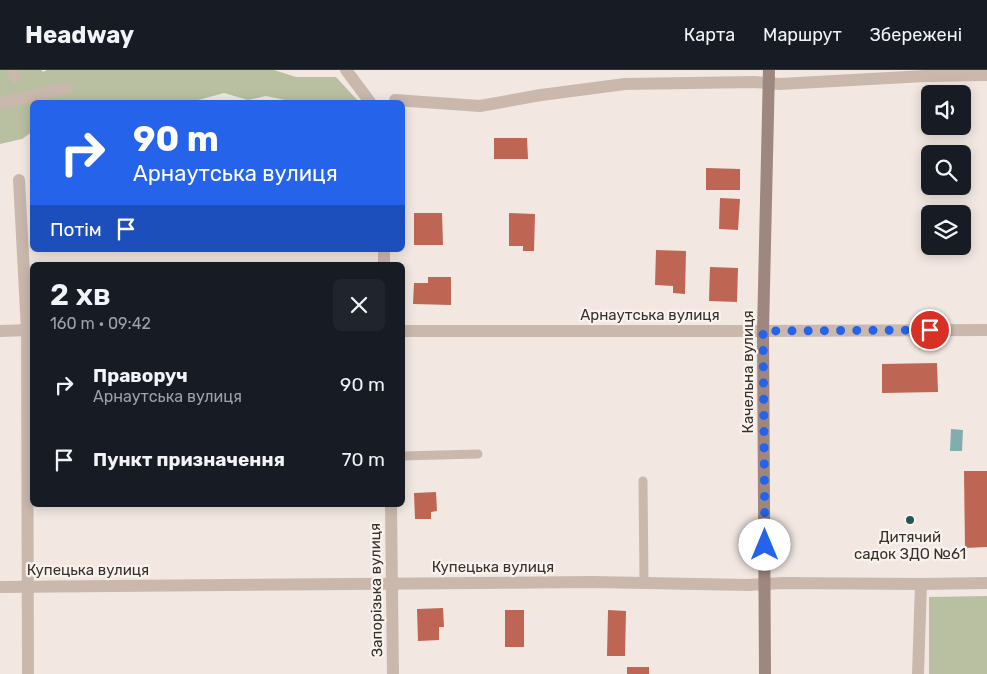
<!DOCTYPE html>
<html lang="uk">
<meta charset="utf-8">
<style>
:root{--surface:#171b24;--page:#20242c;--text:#f1f3f6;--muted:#9ea1a6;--line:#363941}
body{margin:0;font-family:Rubik,sans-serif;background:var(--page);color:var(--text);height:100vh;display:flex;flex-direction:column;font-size:19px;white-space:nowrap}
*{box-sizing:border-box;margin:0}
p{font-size:16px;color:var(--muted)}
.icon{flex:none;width:28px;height:28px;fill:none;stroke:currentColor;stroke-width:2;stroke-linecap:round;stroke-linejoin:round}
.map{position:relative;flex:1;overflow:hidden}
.side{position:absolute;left:30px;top:192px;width:375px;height:245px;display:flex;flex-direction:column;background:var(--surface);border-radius:8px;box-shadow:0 2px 12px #0003}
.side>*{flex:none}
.hud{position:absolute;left:30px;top:30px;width:375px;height:152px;border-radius:8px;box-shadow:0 2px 12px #0003;background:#2563eb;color:#fff;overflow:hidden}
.buttons{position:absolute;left:921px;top:15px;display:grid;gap:10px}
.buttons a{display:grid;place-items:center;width:50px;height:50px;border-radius:8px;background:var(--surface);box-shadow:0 2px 12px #0003;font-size:25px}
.pin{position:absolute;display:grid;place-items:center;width:42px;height:42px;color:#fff;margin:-21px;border:2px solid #fff;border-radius:50%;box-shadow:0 1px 5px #0007}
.me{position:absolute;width:55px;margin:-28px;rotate:0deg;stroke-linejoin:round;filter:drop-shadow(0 0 4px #0008)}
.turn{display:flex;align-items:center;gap:18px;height:105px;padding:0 20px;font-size:22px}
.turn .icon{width:65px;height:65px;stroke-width:2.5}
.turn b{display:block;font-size:35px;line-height:42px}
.then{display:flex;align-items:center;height:48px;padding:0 20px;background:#0003;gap:10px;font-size:19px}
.round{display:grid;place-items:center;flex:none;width:52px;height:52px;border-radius:8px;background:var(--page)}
.overview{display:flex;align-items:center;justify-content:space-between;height:85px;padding:0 20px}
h1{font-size:30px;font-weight:600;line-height:38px}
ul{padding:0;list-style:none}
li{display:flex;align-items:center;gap:15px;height:75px;padding:0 20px}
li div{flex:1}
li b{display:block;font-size:19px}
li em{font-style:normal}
header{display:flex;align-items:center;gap:30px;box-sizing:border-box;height:70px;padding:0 25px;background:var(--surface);border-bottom:1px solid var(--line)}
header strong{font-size:24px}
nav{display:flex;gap:28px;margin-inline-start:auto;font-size:18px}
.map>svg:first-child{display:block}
.green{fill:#b8c0a1}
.water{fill:#81adac}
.building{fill:#be6553}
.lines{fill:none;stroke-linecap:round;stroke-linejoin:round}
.lane{stroke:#cab8ad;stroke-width:9}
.street{stroke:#cab8ad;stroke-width:12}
.secondary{stroke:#9d877e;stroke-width:12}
.route{stroke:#2563eb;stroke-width:9;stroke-dasharray:0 16.2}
.poi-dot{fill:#235757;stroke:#f9f3ed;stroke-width:2}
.labels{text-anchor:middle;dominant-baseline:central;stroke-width:4.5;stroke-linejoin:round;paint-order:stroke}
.street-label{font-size:15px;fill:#382e2b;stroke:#f9f3ed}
.poi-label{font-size:15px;fill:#382e2b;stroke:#f9f3ed}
</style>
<header>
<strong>Headway</strong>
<nav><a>Карта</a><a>Маршрут</a><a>Збережені</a></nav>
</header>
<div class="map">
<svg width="987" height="604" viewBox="0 0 987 604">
<rect width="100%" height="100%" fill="#f2e8e1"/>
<g class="green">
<path d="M0,0H41L43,2L47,0H274L296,7H336L359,32H287L285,30L266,26L248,30L224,23L191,32H32V62L22,69L0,74Z"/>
<path d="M987,526V604H929V527Z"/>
</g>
<path class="water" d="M951,359L963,360L962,381H950Z"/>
<g class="building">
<path d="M494,68H527L528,89H494Z"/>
<path d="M706,98L740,99V120H706Z"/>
<path d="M720,128L740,129L738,160L719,159Z"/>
<path d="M414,143H442L443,175H414Z"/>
<path d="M509,143L535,144L534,181H523V176H509Z"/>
<path d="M656,180L686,181L685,224L673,223V216L655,215Z"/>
<path d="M710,197L738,198L737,232L709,231Z"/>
<path d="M428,207H451V235L413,234L414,213H428Z"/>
<path d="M937,293L938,322L882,323V294Z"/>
<path d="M964,401H987V477L965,478Z"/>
<path d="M436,422L437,441L431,442V449H415L414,423Z"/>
<path d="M443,538L444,557H439V570L418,571L417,539Z"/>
<rect x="505" y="540" width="19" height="37"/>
<path d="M608,540L626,541L625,586H607Z"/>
<rect x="627" y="597" width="22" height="7"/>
</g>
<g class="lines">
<g class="lane">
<path d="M402,386L478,384"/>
<path d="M643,411L644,513"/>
</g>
<g class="street">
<path d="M14,0L15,7"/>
<path d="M346,0L370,32"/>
<path d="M395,32V30L480,36L541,25L625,14L754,12L780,14L925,6L987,5"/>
<path d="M0,33L67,18"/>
<path d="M19,110L27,260L28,604"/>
<path d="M384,195V180"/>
<path d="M0,261L32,260"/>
<path d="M402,261H745L987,260"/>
<path d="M391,435L393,604"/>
<path d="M0,517L593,512L748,515L783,513L921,514L987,513"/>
<path d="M918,604L921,514"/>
</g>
<path class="secondary" d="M765,604L763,261L769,0"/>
</g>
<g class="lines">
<path class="route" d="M765,475L763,261L930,260"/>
</g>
<circle class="poi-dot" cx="910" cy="450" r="5"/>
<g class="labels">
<g class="street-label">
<text x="650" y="245">Арнаутська вулиця</text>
<text transform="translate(748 302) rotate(-90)">Качельна вулиця</text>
<text x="493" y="497">Купецька вулиця</text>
<text x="88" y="500">Купецька вулиця</text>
<text transform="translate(376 520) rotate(-91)">Запорізька вулиця</text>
</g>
<g class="poi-label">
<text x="910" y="467">Дитячий<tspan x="910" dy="17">садок ЗДО №61</tspan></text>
</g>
</g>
</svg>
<div class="buttons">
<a><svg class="icon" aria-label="sound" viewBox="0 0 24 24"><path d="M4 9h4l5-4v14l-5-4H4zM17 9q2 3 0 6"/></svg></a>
<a><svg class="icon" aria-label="search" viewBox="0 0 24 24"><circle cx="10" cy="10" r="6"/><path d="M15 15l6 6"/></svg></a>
<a><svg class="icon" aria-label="layers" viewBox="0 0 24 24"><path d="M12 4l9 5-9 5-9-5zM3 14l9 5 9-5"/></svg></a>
</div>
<div class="pin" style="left:930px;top:260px;background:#d93025"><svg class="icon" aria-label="arrive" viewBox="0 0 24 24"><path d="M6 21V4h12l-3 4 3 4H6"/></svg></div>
<svg class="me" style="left:765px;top:475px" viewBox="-20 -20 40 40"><circle r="19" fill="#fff"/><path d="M0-13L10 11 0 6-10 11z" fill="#2563eb"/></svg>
<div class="hud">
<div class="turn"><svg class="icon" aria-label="right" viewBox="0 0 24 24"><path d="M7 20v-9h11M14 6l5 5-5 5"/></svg><div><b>90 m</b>Арнаутська вулиця</div></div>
<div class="then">Потім<svg class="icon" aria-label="arrive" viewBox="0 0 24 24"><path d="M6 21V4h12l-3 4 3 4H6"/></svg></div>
</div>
<section class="side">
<div class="overview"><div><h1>2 хв</h1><p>160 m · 09:42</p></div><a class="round"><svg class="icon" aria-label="close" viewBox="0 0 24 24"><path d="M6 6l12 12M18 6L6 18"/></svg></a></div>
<ul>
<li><svg class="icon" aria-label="right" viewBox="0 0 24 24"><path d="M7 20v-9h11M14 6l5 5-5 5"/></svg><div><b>Праворуч</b><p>Арнаутська вулиця</p></div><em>90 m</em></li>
<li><svg class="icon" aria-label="arrive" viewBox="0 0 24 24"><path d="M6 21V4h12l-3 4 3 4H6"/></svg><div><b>Пункт призначення</b></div><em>70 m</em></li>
</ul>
</section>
</div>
